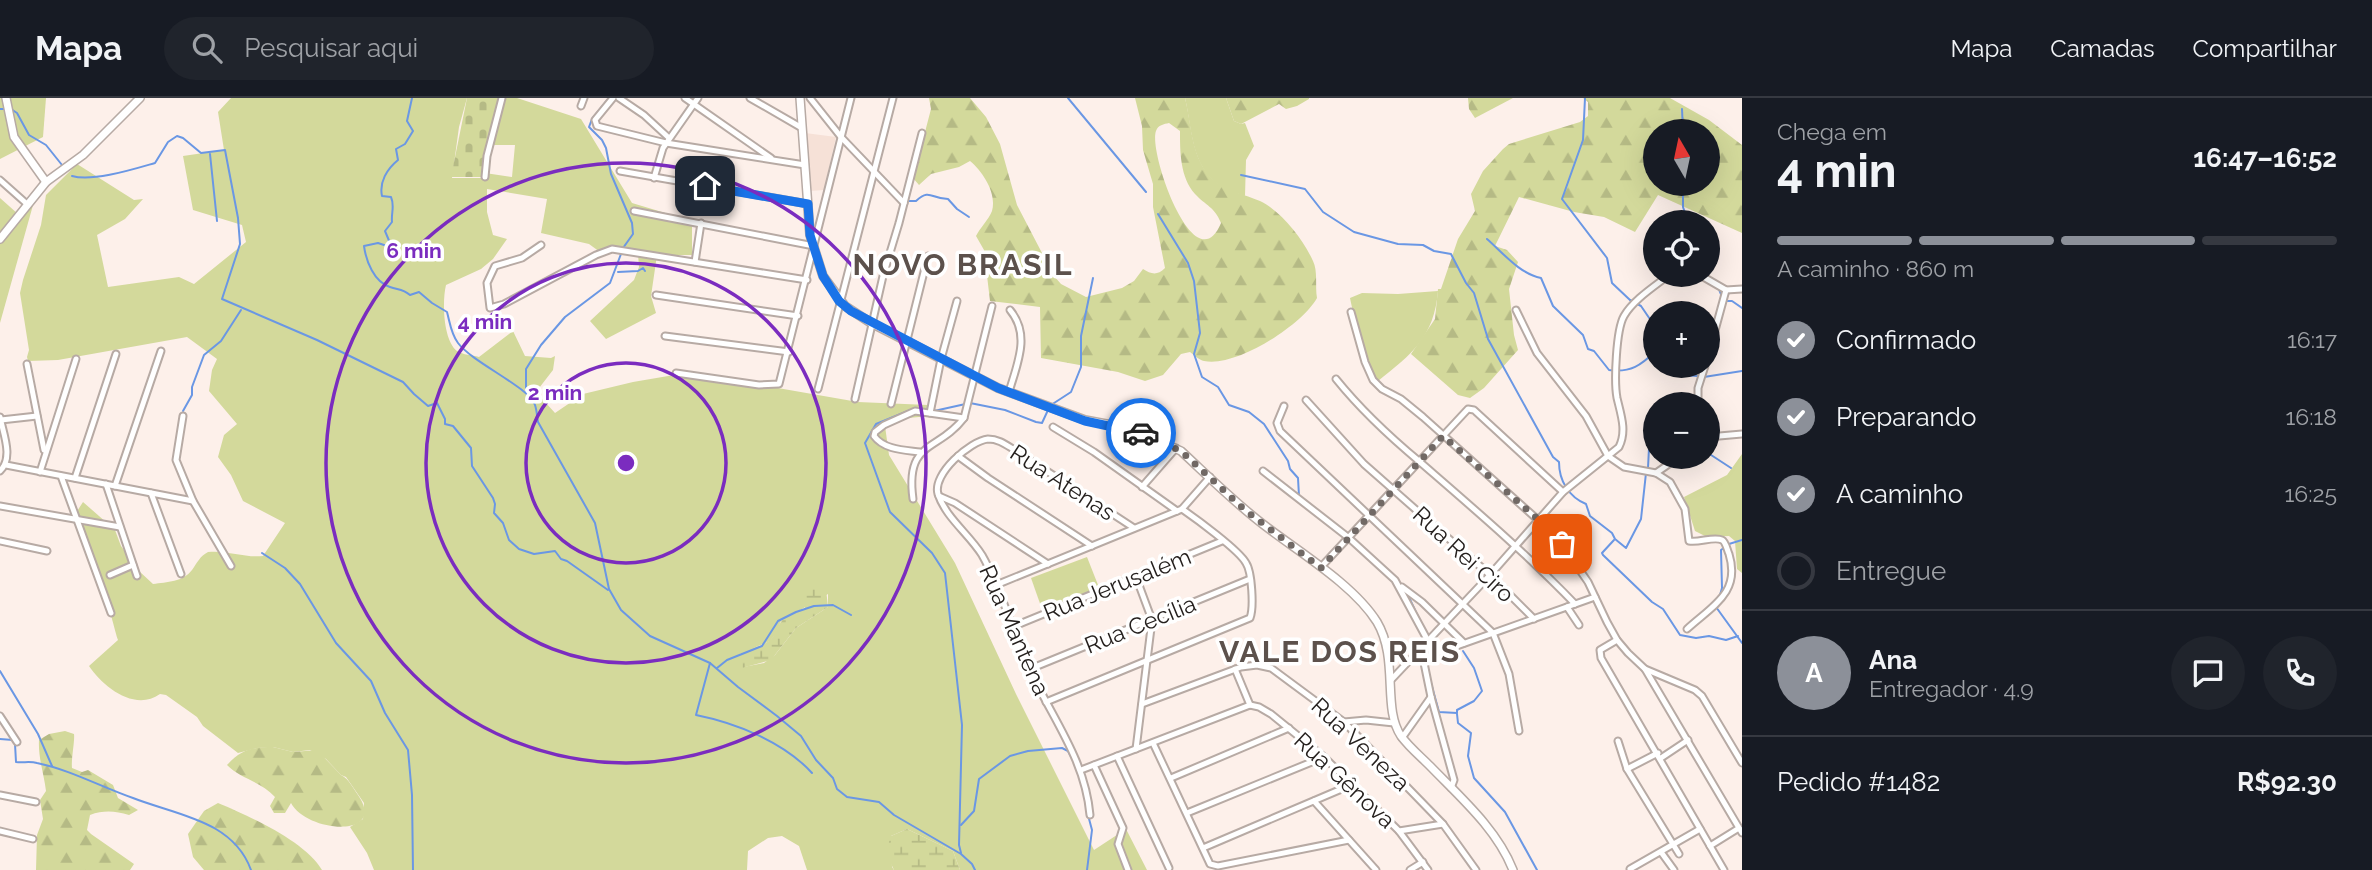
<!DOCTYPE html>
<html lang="pt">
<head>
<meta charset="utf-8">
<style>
	body { margin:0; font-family:Raleway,sans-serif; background:#20242c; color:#f1f3f6; height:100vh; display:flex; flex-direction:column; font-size:26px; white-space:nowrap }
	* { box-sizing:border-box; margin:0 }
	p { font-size:23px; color:#9ea1a6 }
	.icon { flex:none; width:38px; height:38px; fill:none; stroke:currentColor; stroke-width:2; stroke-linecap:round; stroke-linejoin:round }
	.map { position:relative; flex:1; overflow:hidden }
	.sheet { display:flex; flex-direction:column; background:#171b24; width:630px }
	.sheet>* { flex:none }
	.needle { width:46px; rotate:351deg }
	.fabs { position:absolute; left:1643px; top:21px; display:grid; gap:14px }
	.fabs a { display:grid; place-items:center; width:77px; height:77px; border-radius:50%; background:#171b24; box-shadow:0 7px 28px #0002; font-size:35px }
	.pin { position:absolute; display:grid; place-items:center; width:60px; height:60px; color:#fff; margin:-30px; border-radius:14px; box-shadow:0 4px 10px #0006 }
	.courier { position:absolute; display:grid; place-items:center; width:70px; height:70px; margin:-35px; border:5px solid #1a73e8; border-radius:50%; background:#fff; color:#222; box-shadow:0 2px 9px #0007 }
	.overview em { font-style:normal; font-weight:700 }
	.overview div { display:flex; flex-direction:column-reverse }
	.overview { display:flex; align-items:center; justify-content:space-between; height:119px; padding:0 35px }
	h1 { font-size:46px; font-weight:700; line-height:52px }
	.bar { display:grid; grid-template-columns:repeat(4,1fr); gap:10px 7px; align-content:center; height:84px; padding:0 35px }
	.bar i { height:9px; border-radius:5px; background:#363941 }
	.bar .active { background:#8c9099 }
	.bar p { grid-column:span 4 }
	.line { display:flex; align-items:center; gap:18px; padding:0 35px; border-top:2px solid #363941 }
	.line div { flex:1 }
	.round { display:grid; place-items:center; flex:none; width:74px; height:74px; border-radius:37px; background:#20242c }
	ol { padding:0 35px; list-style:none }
	li { display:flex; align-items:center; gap:21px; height:77px }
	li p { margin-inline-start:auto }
	li .icon { padding:7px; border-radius:50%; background:#8c9099; color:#fff; stroke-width:4 }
	li:last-child { color:#9ea1a6 }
	li i { width:38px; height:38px; border:4px solid #363941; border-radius:50% }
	header { display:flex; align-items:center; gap:42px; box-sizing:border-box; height:98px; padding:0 35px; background:#171b24; border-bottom:2px solid #363941 }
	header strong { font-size:33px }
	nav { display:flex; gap:38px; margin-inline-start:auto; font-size:24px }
	.search { width:490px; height:63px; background:#20242c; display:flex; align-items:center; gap:18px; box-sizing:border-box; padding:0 24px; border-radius:38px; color:#9ea1a6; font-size:26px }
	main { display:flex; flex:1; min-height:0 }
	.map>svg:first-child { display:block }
	.built { fill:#f6e1d7 }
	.grass { fill:#d3d99b; fill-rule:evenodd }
	.forest { fill:url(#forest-firs); fill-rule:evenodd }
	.wetland { fill:url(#wetland-marsh) }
	.cemetery { fill:url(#cemetery-stones) }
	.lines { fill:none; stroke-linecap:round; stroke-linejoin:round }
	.stream { stroke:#6a97e4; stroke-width:2 }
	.street-casing { stroke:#b7aaa4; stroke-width:9 }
	.secondary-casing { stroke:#b7aaa4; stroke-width:10 }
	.street { stroke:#fff; stroke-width:5 }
	.secondary { stroke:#fff; stroke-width:7 }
	.done { stroke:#716965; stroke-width:7; stroke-dasharray:0 12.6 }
	.route { stroke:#1a73e8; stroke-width:9 }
	.ring { fill:none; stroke:#7b2cbf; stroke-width:3.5 }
	.labels { text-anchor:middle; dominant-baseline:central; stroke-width:7; stroke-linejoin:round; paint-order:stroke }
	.street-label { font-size:23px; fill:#25201e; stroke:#fff }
	.district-label { font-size:30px; font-weight:bold; letter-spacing:2px; fill:#5c514c; stroke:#fff }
	.centre { fill:#7b2cbf; stroke:#fff; stroke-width:3.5 }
	.ring-label { font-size:21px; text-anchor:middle; font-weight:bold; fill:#7b2cbf; stroke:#fff; stroke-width:7; stroke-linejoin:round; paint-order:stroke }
</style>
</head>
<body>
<header>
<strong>Mapa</strong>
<div class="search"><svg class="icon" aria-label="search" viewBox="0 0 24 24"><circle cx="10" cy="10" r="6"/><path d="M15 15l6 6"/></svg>Pesquisar aqui</div>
<nav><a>Mapa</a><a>Camadas</a><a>Compartilhar</a></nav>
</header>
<main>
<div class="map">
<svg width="1742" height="772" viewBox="0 0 1742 772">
	<defs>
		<pattern id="forest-firs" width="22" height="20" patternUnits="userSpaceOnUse" patternTransform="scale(1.75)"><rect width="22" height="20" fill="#d3d99b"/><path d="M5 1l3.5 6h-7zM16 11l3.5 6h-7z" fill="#b5ba85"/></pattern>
		<pattern id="wetland-marsh" width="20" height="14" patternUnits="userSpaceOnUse" patternTransform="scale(1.75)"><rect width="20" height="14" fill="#d3d99b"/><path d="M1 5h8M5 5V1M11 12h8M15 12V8" fill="none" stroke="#b5ba85"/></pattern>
		<pattern id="cemetery-stones" width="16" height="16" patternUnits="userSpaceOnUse" patternTransform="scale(1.75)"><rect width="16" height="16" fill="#d3d99b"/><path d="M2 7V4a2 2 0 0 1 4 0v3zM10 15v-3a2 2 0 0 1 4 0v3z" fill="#b5ba85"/></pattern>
	</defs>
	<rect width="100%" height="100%" fill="#fdf0ea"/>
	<!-- built -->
	<path class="built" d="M805 35 836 39 824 92 810 93Z"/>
	<!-- grass -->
	<g class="grass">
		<path d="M0 0H46L43 39 0 61Z"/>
		<path d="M231 0H467L459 29 452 80H483L485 75 512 79 515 47H491L503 0H517L581 21 632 105 692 123V157H657L651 198 656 215 606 241 590 223 634 182 639 169 638 156 617 152 600 154 589 146 541 135 547 101 487 91V114L493 137 507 141 493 161 481 171 446 187C442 203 443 242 457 253 463 257 472 257 479 259L513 233 525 258 551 260 555 258 553 272 536 294 555 315 583 296 633 284 674 277 675 272 858 304 928 307 930 318 908 320 885 328 889 357 955 465 1016 596 1094 752 1126 731 1147 772H960L953 753 907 731 891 738 892 769 894 772H807L799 748 782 738 768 740 748 753 747 772H374L367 755 350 729 363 721 364 705 346 679 341 677 326 661 310 652 293 654 273 649 257 650 238 655 203 628 197 619 166 597 160 596C135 614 103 589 89 568L118 542C110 515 92 434 74 418L83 404 115 432 121 448 139 473 153 486C167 484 183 484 192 472 197 465 200 458 208 454 227 452 245 460 263 458L285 425 243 403 231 377 218 359 224 337 237 326 209 293 212 272 217 261 187 239 58 262 28 263 27 259 29 252 20 195 23 182 41 127 46 97 77 66 134 102 143 101 125 121 97 137 108 189 179 179 194 186 246 144 242 127 193 112 183 58 224 52 218 14ZM828 496V509L796 530 775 557 764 565 738 570 740 556 770 543 775 537 781 523Z"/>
		<path d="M1185 0H1226L1234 23 1241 26 1245 25 1254 48 1246 62 1245 98C1237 95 1226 93 1219 87 1191 68 1192 30 1185 0Z"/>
		<path d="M0 100 18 116 35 100 0 225Z"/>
		<path d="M1438 193C1434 239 1412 256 1378 283 1365 271 1354 219 1350 200L1362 195 1398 196Z"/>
		<path d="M1742 356V475L1737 471 1735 443 1729 438 1707 439 1695 433 1684 399 1727 377Z"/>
		<path d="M1087 459 1100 492 1043 514 1031 480Z"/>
	</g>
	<!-- forest -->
	<g class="forest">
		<path d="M929 0H970L986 19 1000 46 1017 107 1054 178 1061 186 1086 199 1122 190 1134 183 1143 171C1151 176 1157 178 1165 170L1153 109V86L1143 52 1142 28 1135 0H1185C1191 23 1191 52 1205 72 1218 92 1239 94 1260 103 1281 113 1303 141 1313 163 1318 173 1315 188 1317 200 1302 227 1236 270 1204 263 1199 262 1194 257 1190 254L1181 256 1163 277 1145 283 1118 274 1041 260 1040 209 990 203 984 152 976 138C980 130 989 121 992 113 997 95 983 74 970 63L959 69 931 76 919 87 913 80 931 11ZM1169 25 1180 33C1180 54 1180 79 1195 96 1206 108 1214 108 1221 125 1195 187 1148 54 1156 33 1158 27 1164 26 1169 25Z"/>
		<path d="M1226 0H1309V1L1297 8 1286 11 1279 6 1241 26 1234 23Z"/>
		<path d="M1468 0H1513L1475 20 1469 11Z"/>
		<path d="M1583 0H1670L1709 22 1742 47V135L1658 97 1635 134 1604 119 1574 114 1519 99 1495 148 1507 152 1518 164 1509 191 1514 237 1518 252 1484 290 1470 300 1458 297 1411 256 1435 221 1438 191H1441L1458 141 1475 113 1471 96 1483 73 1503 51 1509 46 1580 24 1588 18V4ZM1656 33H1708V86H1656Z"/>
		<path d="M65 633 74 636C75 643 71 661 72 670L82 674 88 672 113 687 118 700 138 712 129 717C115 713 104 712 90 717L87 732 91 736 134 766 130 772H36L37 737 43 721 40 702 46 693C44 676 38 660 39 642L49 636Z"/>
		<path d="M273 649 293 654 317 652 341 677C349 681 353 690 358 697 388 741 307 735 291 705L285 715H274L270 708 275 699C260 683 241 681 227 667 241 652 251 649 273 649Z"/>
		<path d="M218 705C249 718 305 743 322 772H204L193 759 188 736 204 713Z"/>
	</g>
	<!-- wetland -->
	<g class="wetland">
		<path d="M821 489 826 491 828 509 796 530 771 562 738 571 735 568C736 549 757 552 769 543 776 538 776 530 781 524 785 517 798 515 805 510L806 496 813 491Z"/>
		<path d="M907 731 953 753 960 772H894C888 761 886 750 891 738Z"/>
	</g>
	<!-- cemetery -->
	<path class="cemetery" d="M467 0H501L482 79H451Z"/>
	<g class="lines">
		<!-- stream -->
		<g class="stream">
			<path d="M412 0 407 23 413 33 405 46 396 51 398 62C387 71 379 84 382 98L391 99C395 108 391 115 392 124L385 133 390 145 387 148 378 145 364 148C366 163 374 184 390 189 399 192 403 191 410 197L419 194 432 205 447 214C450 225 451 236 458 245 473 265 529 289 535 307 537 313 537 319 538 324L595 425 609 491 621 512 650 538 710 565 738 589 777 618 801 638 816 662 833 680 837 691 847 699 879 704 894 717 961 756 972 766 975 772"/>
			<path d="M609 0 592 21 589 29 602 42 606 50 611 76 632 125 633 136 623 150"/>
			<path d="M1068 0 1146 94"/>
			<path d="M1585 0 1583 42 1562 101 1607 160 1612 185 1630 202 1641 208 1656 230"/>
			<path d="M0 11H4"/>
			<path d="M11 11 17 15 29 37 46 47 62 67"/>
			<path d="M1682 11 1683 33"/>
			<path d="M210 56 217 123"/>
			<path d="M1241 77 1305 91 1323 114 1354 134 1398 146 1423 147 1434 153 1451 156 1466 185 1474 195 1488 241 1553 359 1559 364C1559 383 1569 399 1586 406L1590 418 1612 435 1615 441 1626 450 1641 421 1646 375"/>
			<path d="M72 78C93 84 134 71 155 65L168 44 177 38 183 40 201 55 225 52 238 120 240 146 222 201 317 242 403 284 414 296 428 308 437 305 445 321V326L453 328 471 350 472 368 493 400 495 406 494 415 503 425 509 442 519 451 534 456 555 453 561 461 567 463 608 492"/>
			<path d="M1683 86V109L1688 124"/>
			<path d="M906 103H916C930 90 931 101 948 101L957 111 969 119"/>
			<path d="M1158 116 1188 165 1194 183 1200 235 1194 256 1202 279 1218 289 1229 307 1249 314 1264 326 1288 363 1290 371 1298 380 1299 398"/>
			<path d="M1487 141C1503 155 1520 176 1541 180L1553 208 1583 237 1588 251 1594 253 1609 272C1631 275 1641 267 1656 253"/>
			<path d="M618 174 638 173 643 170 645 173"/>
			<path d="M1718 189 1722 199"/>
			<path d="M1727 203H1732L1742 210"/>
			<path d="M1675 268 1678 277 1698 278"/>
			<path d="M1704 279 1742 273"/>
			<path d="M526 294V271L541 247 565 219 610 185 621 156"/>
			<path d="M1051 307 1071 294 1081 269V238L1093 180"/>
			<path d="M929 312 913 311 876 326 865 345 890 414 932 455 945 475 962 627 959 747 961 755"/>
			<path d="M183 313 192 297V289L204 257 221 243 241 212"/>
			<path d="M934 313 970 305 1005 312 1036 324 1042 325 1048 312"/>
			<path d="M1708 355 1731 370"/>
			<path d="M1648 370 1650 330 1656 319"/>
			<path d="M1614 442 1602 455 1603 457 1652 504 1663 511 1680 537 1696 540 1709 538 1726 542 1738 538"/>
			<path d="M262 455 285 470 300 486 336 545 371 583 385 615 408 652 412 697 413 772"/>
			<path d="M1376 462 1385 470"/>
			<path d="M1407 495 1419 521"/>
			<path d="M1720 497 1722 490 1721 452 1729 446 1742 442"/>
			<path d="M1716 509 1742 545"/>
			<path d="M710 565 696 617C736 625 784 644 812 675"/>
			<path d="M717 570 727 562 762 548 778 523 796 514 814 508 833 507 851 517"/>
			<path d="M0 573 38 636 52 668"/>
			<path d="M1431 585 1439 614 1457 615V612L1474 603 1482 593 1474 570 1463 553"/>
			<path d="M1457 616 1458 625 1471 635 1468 658 1474 680 1505 714 1537 772"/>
			<path d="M0 641 13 642"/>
			<path d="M15 646 16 664C23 665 30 663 37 665 71 672 101 689 133 700 176 717 233 722 251 772"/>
			<path d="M961 727 974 713 979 681 1010 658 1028 653 1062 650 1068 653 1074 664"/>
			<path d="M1087 772 1092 732 1088 717"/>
		</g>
		<defs>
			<g id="street">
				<path d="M613 0 595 22 597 28 666 45 805 67"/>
				<path d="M619 0 644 17 669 40"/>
				<path d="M685 0 771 60"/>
				<path d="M750 0 802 30"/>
				<path d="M810 0 841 39 904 105"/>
				<path d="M581 8 584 0"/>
				<path d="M620 73 808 106"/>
				<path d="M485 79 487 58 502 0"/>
				<path d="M654 80 663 50 698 0"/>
				<path d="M0 82 27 106"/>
				<path d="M634 113 814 148"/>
				<path d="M541 147 522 160 495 168 487 185 490 210 504 206 596 157 612 151 807 182"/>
				<path d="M695 164 701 125"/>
				<path d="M1700 177 1726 192 1742 191"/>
				<path d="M656 197 798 218"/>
				<path d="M1516 212 1537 255 1586 318 1608 358 1624 369 1656 375 1670 384 1685 411 1689 443C1699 445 1714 438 1722 442 1726 444 1727 452 1729 456 1741 495 1712 508 1687 531"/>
				<path d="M1351 214 1365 264 1373 282 1382 291 1401 301 1423 319 1557 439 1588 484 1607 524 1617 542 1628 555 1645 571 1695 592 1702 598 1742 665"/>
				<path d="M665 238 789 254"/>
				<path d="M1708 258 1726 192"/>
				<path d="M27 266 44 352"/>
				<path d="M676 275 759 287 779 286 851 0"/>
				<path d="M1336 281C1361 312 1390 339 1420 364 1473 410 1527 456 1575 506"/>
				<path d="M818 291 893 0"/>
				<path d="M1009 294C1017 266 1031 237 1010 212"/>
				<path d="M855 301 883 178 899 125 922 35"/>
				<path d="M1306 302 1364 366 1490 477 1534 521"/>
				<path d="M891 306 928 158"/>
				<path d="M1698 306V290L1705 268"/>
				<path d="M1284 308 1277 325 1280 333 1493 535 1509 576 1519 633"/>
				<path d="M930 315 941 261 957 203"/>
				<path d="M183 318 176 362 193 403 231 468"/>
				<path d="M0 319C3 335 14 360 0 373"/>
				<path d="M1 322 37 318"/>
				<path d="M1053 329 1094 354 1177 413"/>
				<path d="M1708 339 1742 336"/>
				<path d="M920 354C905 352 884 352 874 338L875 334 884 327 915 313 964 320"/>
				<path d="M958 358 988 380 1092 448"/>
				<path d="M6 367 193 403"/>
				<path d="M1263 373 1349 440 1395 482 1428 543"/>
				<path d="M40 374 76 261"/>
				<path d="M1656 375 1679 359"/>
				<path d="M61 378 111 515"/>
				<path d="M75 380 116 256"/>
				<path d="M106 386 137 478"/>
				<path d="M115 388 161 253"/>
				<path d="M1142 389 1176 350"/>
				<path d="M151 395 181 476"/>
				<path d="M939 398 955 405 1048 466"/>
				<path d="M913 401C905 342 938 354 964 320L992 208"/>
				<path d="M0 408 120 429"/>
				<path d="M0 443 47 453"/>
				<path d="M1321 469 1468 311 1474 312 1563 394"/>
				<path d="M110 477 133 467"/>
				<path d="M996 487 1182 411 1210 379"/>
				<path d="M1402 489 1422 504 1464 545"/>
				<path d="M1567 509 1579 527"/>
				<path d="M1012 529 1222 443"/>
				<path d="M1617 542 1600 552 1601 560 1724 772"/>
				<path d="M1423 560 1595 499"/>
				<path d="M1423 560 1431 599 1454 682 1451 690"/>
				<path d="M1030 571 1250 481"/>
				<path d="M1235 571 1250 607"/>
				<path d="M1645 571 1742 735"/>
				<path d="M1391 582 1490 477 1563 394 1619 349C1627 333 1621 317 1617 300 1614 284 1616 232 1624 218 1633 202 1655 188 1669 177"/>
				<path d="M1046 604 1250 520C1254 510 1252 474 1246 465 1239 452 1195 420 1182 411"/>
				<path d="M1142 606 1241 569 1257 567 1271 570 1344 624 1443 726 1476 772"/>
				<path d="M0 618 17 644"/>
				<path d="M1344 624 1366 622 1394 625"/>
				<path d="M1402 640 1431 599"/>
				<path d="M1618 643 1627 671 1679 756"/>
				<path d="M1153 645 1210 766 1218 768 1349 742"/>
				<path d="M1136 651 1152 522 1136 479"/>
				<path d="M1117 658 1169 770"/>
				<path d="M1661 660 1688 642"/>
				<path d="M1094 667 1123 730 1118 746 1128 772"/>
				<path d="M1627 671 1658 655"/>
				<path d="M1081 672 1250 607 1259 609 1271 616 1324 659 1399 733 1428 772"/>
				<path d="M1171 680 1289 630"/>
				<path d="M0 697 36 704"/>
				<path d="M1314 703 1376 772"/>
				<path d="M1187 715 1324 659"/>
				<path d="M1090 717C1085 661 1052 620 1029 570 1012 533 1002 492 982 457 969 436 946 420 938 396 932 376 970 343 988 341 998 341 1005 346 1013 351L1134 430"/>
				<path d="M0 733 33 741"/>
				<path d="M1399 733 1443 726"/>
				<path d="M1710 748 1739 730"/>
				<path d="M1203 750 1351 687"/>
				<path d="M1661 754 1674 772"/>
				<path d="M1630 771 1700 731"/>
				<path d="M1410 772 1423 764"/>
			</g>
			<g id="secondary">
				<path d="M6 0 14 39 46 84"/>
				<path d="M800 0 810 137 823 178 845 208 871 225 998 290 1085 322 1122 329 1142 336 1181 353C1208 378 1235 405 1264 427 1299 454 1354 487 1377 524 1399 561 1382 610 1401 638 1409 649 1420 658 1430 668 1460 699 1497 731 1513 772"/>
				<path d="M0 141 46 84 83 57 140 0"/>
			</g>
		</defs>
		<!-- street casing -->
		<use href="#street" class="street-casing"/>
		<!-- secondary casing -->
		<use href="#secondary" class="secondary-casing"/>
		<!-- street -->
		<use href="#street" class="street"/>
		<!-- secondary -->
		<use href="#secondary" class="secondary"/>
	</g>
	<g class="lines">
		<!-- done -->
		<path class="done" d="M1141 335 1181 353 1245 412 1321 470 1443 338 1548 430 1562 446"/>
		<!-- route -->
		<path class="route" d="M705 88 808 106 810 137 823 178 839 203 851 213 998 290 1085 323 1141 335"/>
	</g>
	<!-- distance rings -->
	<g class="ring">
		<circle cx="626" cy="365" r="100"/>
		<circle cx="626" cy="365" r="200"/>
		<circle cx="626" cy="365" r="300"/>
	</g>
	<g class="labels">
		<!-- street labels -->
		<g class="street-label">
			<text transform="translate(1063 384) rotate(33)">Rua Atenas</text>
			<text transform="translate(1464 456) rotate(43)">Rua Rei Ciro</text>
			<text transform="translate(1117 486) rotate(-22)">Rua Jerusalém</text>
			<text transform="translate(1140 526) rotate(-22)">Rua Cecília</text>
			<text transform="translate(1015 532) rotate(66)">Rua Mantena</text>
			<text transform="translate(1361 646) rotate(43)">Rua Veneza</text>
			<text transform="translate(1345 682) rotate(43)">Rua Gênova</text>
		</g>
		<!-- district labels -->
		<g class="district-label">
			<text x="963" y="166">NOVO BRASIL</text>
			<text x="1340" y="553">VALE DOS REIS</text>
		</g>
	</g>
	<circle cx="626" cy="365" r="10" class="centre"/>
	<g class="ring-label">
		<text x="414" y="160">6 min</text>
		<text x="485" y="231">4 min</text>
		<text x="555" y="302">2 min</text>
	</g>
</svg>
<div class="fabs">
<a><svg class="needle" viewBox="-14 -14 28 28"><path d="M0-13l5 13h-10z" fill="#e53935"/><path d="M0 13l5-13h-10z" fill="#9ea1a6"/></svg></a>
<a><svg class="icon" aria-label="locate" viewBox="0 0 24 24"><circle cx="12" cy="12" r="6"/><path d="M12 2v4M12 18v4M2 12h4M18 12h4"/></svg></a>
<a>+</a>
<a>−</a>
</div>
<div class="pin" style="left:1562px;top:446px;background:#ea580c"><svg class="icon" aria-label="bag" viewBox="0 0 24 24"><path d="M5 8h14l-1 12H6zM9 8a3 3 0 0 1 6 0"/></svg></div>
<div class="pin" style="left:705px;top:88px;background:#1f2937"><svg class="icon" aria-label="home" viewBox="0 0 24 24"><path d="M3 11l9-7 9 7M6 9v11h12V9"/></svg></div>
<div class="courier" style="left:1141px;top:335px"><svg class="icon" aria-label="car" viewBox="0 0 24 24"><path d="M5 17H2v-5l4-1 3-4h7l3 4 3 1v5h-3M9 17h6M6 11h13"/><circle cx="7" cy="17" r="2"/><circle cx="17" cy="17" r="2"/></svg></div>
</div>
<section class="sheet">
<div class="overview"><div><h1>4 min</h1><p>Chega em</p></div><em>16:47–16:52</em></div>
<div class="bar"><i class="active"></i><i class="active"></i><i class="active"></i><i></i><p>A caminho · 860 m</p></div>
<ol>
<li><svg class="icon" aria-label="check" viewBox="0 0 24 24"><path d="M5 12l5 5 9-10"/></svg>Confirmado<p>16:17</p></li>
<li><svg class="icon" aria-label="check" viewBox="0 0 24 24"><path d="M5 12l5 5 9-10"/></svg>Preparando<p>16:18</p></li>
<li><svg class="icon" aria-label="check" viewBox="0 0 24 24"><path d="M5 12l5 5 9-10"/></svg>A caminho<p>16:25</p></li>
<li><i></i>Entregue</li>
</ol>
<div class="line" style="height:126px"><b class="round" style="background:#8c9099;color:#fff">A</b><div><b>Ana</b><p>Entregador · 4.9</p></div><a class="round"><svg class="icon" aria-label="chat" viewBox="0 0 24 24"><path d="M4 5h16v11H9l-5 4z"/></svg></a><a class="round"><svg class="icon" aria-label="phone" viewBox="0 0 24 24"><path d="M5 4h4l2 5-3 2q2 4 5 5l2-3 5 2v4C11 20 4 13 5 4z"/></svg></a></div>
<div class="line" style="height:91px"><div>Pedido #1482</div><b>R$92.30</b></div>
</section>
</main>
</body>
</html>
